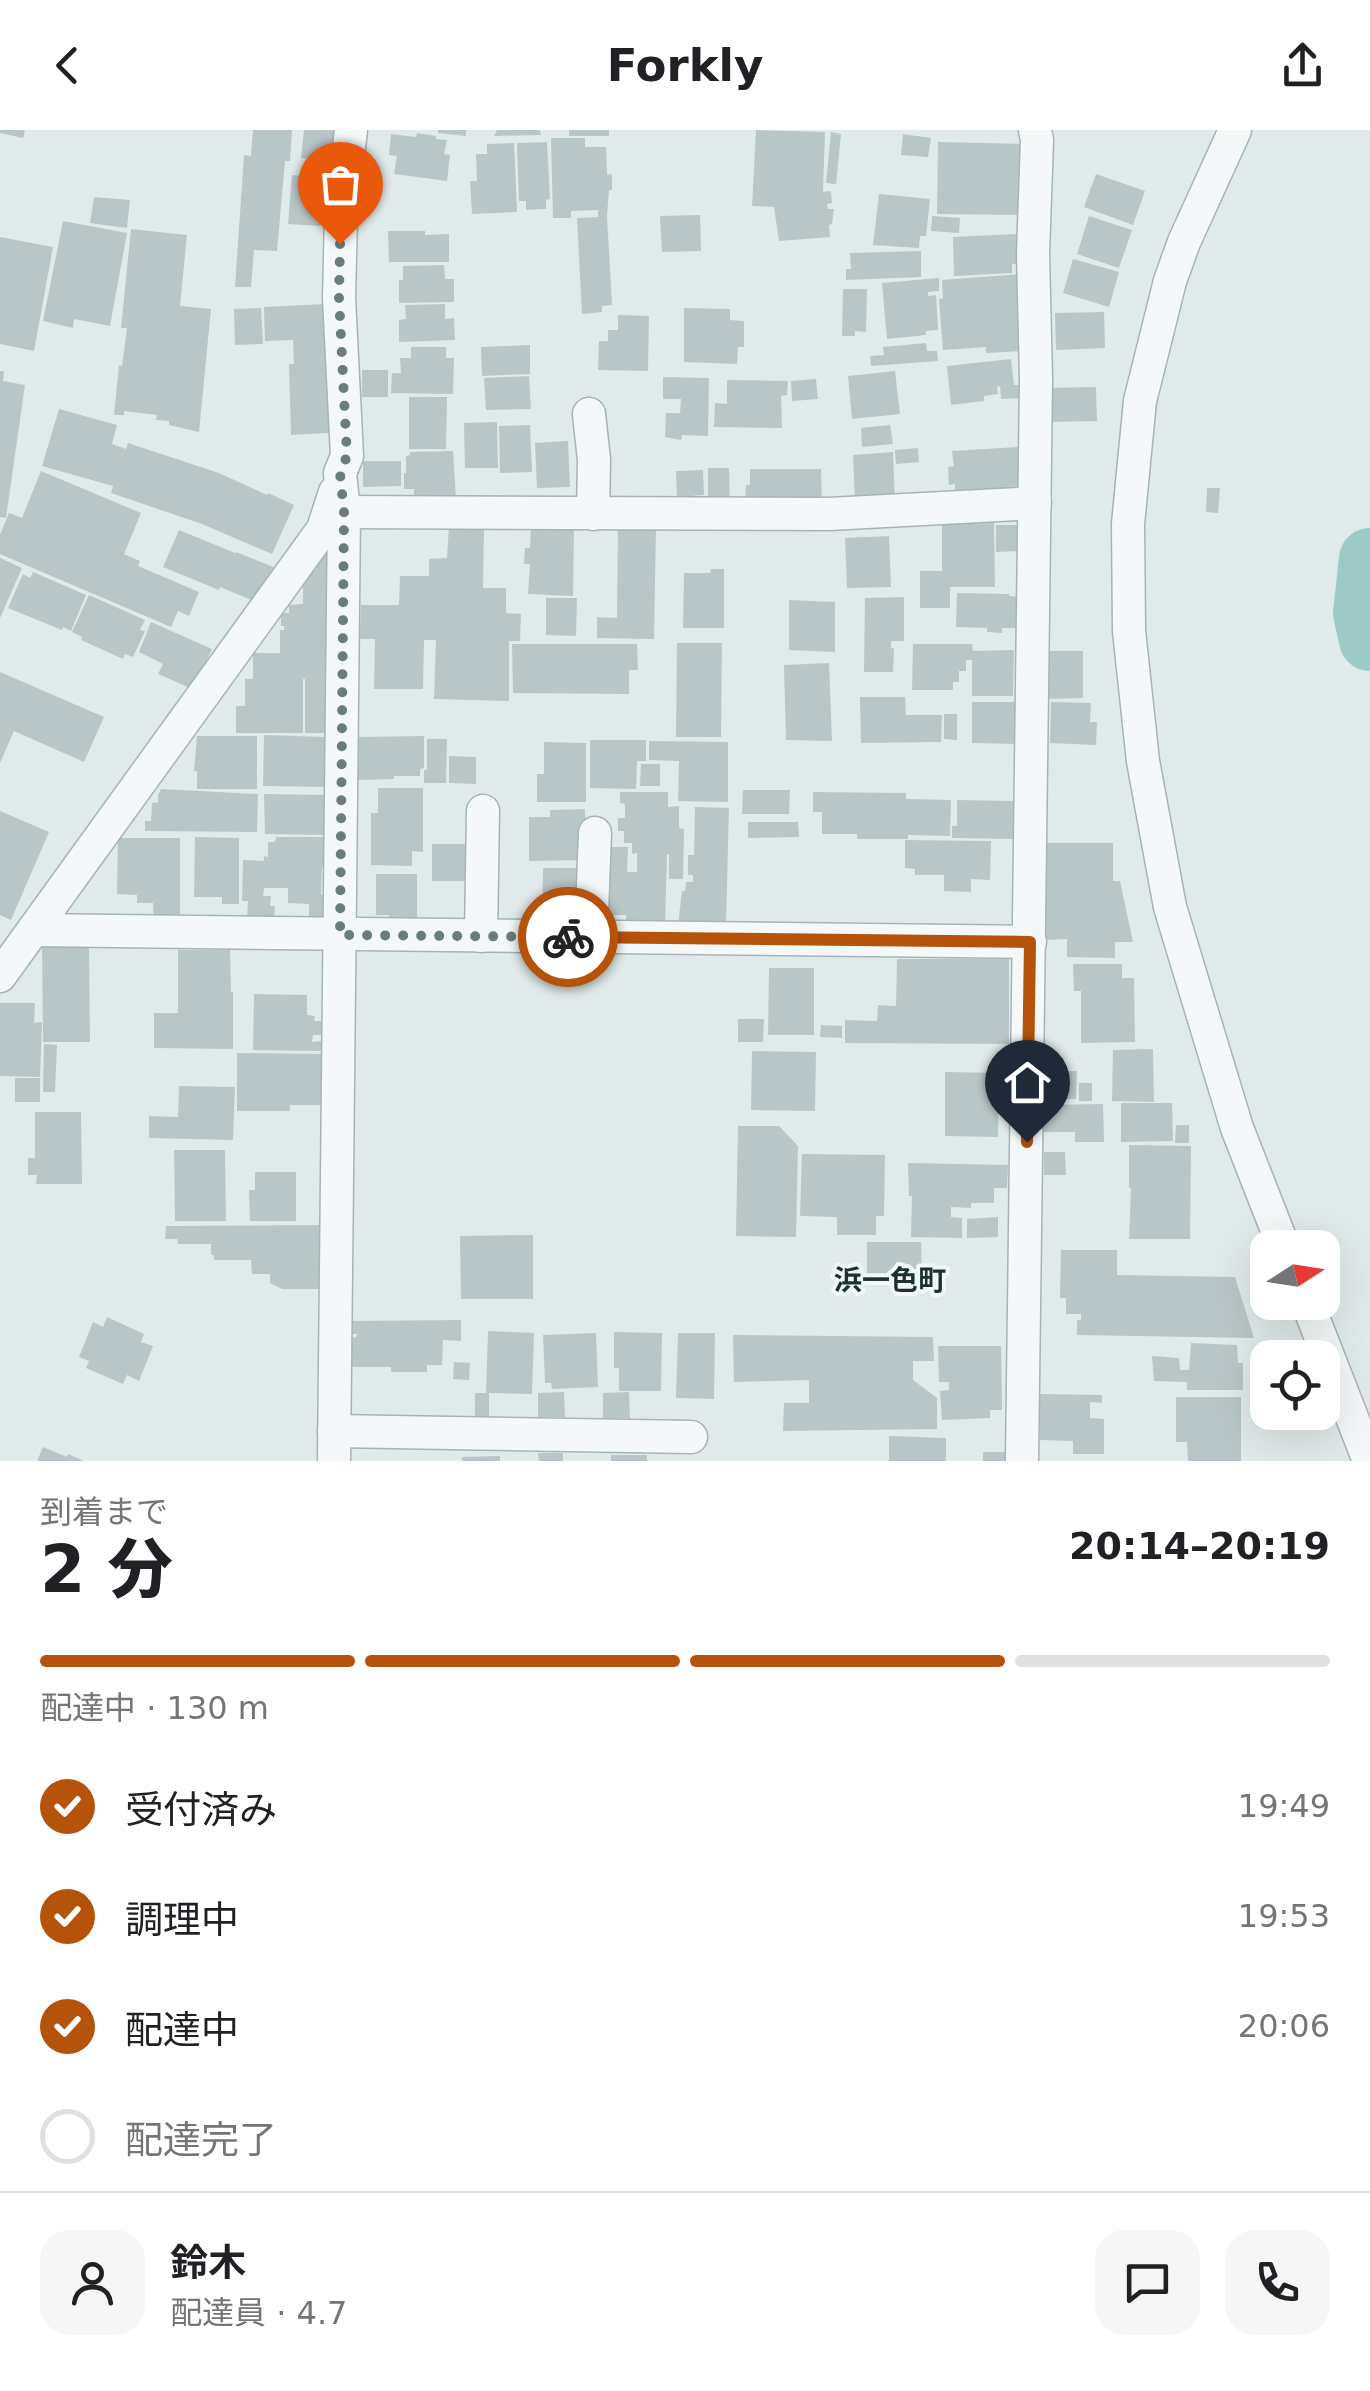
<!DOCTYPE html>
<html lang="ja">
<head>
<meta charset="utf-8">
<style>
	body { margin:0; font-family:"DejaVu Sans","Noto Sans JP",sans-serif; background:#f6f6f6; color:#202124; height:100vh; display:flex; flex-direction:column; font-size:38px; white-space:nowrap }
	* { box-sizing:border-box; margin:0 }
	p { font-size:32px; color:#757577 }
	.icon { flex:none; width:55px; height:55px; fill:none; stroke:currentColor; stroke-width:2; stroke-linecap:round; stroke-linejoin:round }
	.map { position:relative; height:1331px; overflow:hidden }
	.panel { display:flex; flex-direction:column; background:#fff; flex:1 }
	.panel>* { flex:none }
	.needle { width:65px; rotate:78deg }
	.fabs { position:absolute; left:1250px; top:1100px; display:grid; gap:20px }
	.fabs a { display:grid; place-items:center; width:90px; height:90px; border-radius:20px; background:#fff; box-shadow:0 10px 40px #0002; font-size:50px }
	.pin { position:absolute; display:grid; place-items:center; width:85px; height:85px; color:#fff; margin:-102px -42px; border-radius:50% 50% 50% 0; rotate:-45deg; box-shadow:0 0 10px #0007 }
	.pin .icon { rotate:45deg }
	.courier { position:absolute; display:grid; place-items:center; width:100px; height:100px; margin:-50px; border:8px solid #b45309; border-radius:50%; background:#fff; color:#222; box-shadow:0 2px 12px #0007 }
	.headline em { font-style:normal; font-weight:800 }
	.headline div { display:flex; flex-direction:column-reverse }
	.headline { display:flex; align-items:center; justify-content:space-between; height:170px; padding:0 40px }
	h1 { font-size:65px; font-weight:800; line-height:75px }
	.bar { display:grid; grid-template-columns:repeat(4,1fr); gap:15px 10px; align-content:center; height:120px; padding:0 40px }
	.bar i { height:12px; border-radius:8px; background:#e0e0e0 }
	.bar .selected { background:#b45309 }
	.bar p { grid-column:span 4 }
	.line { display:flex; align-items:center; gap:25px; padding:0 40px; border-top:2px solid #e0e0e0 }
	.line div { flex:1 }
	.round { display:grid; place-items:center; flex:none; width:105px; height:105px; border-radius:30px; background:#f6f6f6 }
	ol { padding:0 40px; list-style:none }
	li { display:flex; align-items:center; gap:30px; height:110px }
	li p { margin-inline-start:auto }
	li .icon { padding:10px; border-radius:50%; background:#b45309; color:#fff; stroke-width:4 }
	li:last-child { color:#757577 }
	li i { width:55px; height:55px; border:5px solid #e0e0e0; border-radius:50% }
	header { display:flex; justify-content:space-between; align-items:center; height:130px; padding:0 40px; background:#fff; font-size:45px; font-weight:800 }
	.map>svg:first-child { display:block }
	.lines { fill:none; stroke-linecap:round; stroke-linejoin:round }
	.river { stroke:#9dc9c6; stroke-width:62 }
	.building { fill:#b9c6c7 }
	.street-casing { stroke:#a6b4b4; stroke-width:35 }
	.street { stroke:#f4f8f8; stroke-width:32 }
	.done { stroke:#6a7c7c; stroke-width:10; stroke-dasharray:0 18 }
	.route { stroke:#b45309; stroke-width:12 }
	.labels { text-anchor:middle; dominant-baseline:central; stroke-width:8; stroke-linejoin:round; paint-order:stroke }
	.neighbourhood-label { font-size:28px; font-weight:bold; fill:#1c3032; stroke:#f1f7f7 }
</style>
</head>
<body>
<header><svg class="icon" aria-label="back" viewBox="0 0 24 24"><path d="M15 5l-7 7 7 7"/></svg>Forkly<svg class="icon" aria-label="share" viewBox="0 0 24 24"><path d="M12 15V3M7 8l5-5 5 5M5 13v7h14v-7"/></svg></header>
<div class="map">
<svg width="1370" height="1331" viewBox="0 0 1370 1331">
	<rect width="100%" height="100%" fill="#e1eaea"/>
	<g class="lines">
		<!-- river -->
		<path class="river" d="M1370 429 1364 483 1370 510"/>
	</g>
	<!-- building -->
	<g class="building">
		<path d="M0 0H25L23 8 0 3Z"/>
		<path d="M253 0H292L290 31H285L277 121 254 120 251 157H235L244 25 251 26Z"/>
		<path d="M304 0H334L330 30 301 28Z"/>
		<path d="M438 0H466V6L438 3Z"/>
		<path d="M497 0H540L541 5 494 6Z"/>
		<rect x="569" y="0" width="40" height="6"/>
		<path d="M756 0 825 2 823 62 831 61 832 73 827 74 828 79H834L832 94 829 95 830 107 779 111 774 77 752 76Z"/>
		<path d="M831 2 841 4 836 54 826 53Z"/>
		<path d="M417 3 436 6V9L447 10 444 24 450 25 447 51 394 44 397 26 389 25 391 4 416 7Z"/>
		<path d="M903 4 931 8 928 27 901 25Z"/>
		<path d="M551 8H585V17H606L607 45 612 44V60H609L607 86 612 175 602 176V182L582 184 577 88 598 87V80L571 81V88H553Z"/>
		<path d="M547 12 550 69 546 70V79L526 80V71H519L517 13Z"/>
		<path d="M938 12 1024 14 1023 85 937 84Z"/>
		<path d="M514 13 517 82 472 84 470 51H477L476 24H487V14Z"/>
		<path d="M1096 44 1145 61 1133 95 1084 77Z"/>
		<path d="M292 45 329 48 325 89H320V96L288 94Z"/>
		<path d="M879 64 930 69 926 106H920L919 118 873 115Z"/>
		<path d="M94 67 130 70 127 98 90 93Z"/>
		<path d="M700 85 701 121 662 122 660 86Z"/>
		<path d="M932 86 960 88 959 103 931 101Z"/>
		<path d="M1089 86 1132 100 1119 138 1077 124Z"/>
		<path d="M63 91 127 103 110 196 74 189 73 198 43 191Z"/>
		<path d="M131 99 187 105 180 176 211 179 199 302 169 295V291L156 290 157 285 124 281V285H114L119 235 122 236 127 198H121Z"/>
		<path d="M388 101H425V105L449 104V132H389Z"/>
		<path d="M1017 104 1018 134H1012V143L954 146 953 107Z"/>
		<path d="M0 107 53 117 34 221 0 214Z"/>
		<path d="M921 121V147L846 150V139H851L850 123Z"/>
		<path d="M1073 129 1119 142 1109 177 1063 163Z"/>
		<path d="M444 135 445 149H454V172L399 173V150H403V136Z"/>
		<path d="M1020 144 1025 221 986 223V217L943 220 939 169 943 168 942 150Z"/>
		<path d="M939 148V161L928 162V166L936 165 938 200 926 201V205L887 209 882 153Z"/>
		<path d="M843 159H867L866 202 855 201V206H842Z"/>
		<path d="M325 174 329 303 291 305 289 234H294L293 210 265 211 264 177Z"/>
		<path d="M445 174V189L454 188 455 210 399 212V190L406 189 405 175Z"/>
		<path d="M261 178 263 214 235 215 234 179Z"/>
		<path d="M684 178 730 179V190L744 191V217H738L737 234 684 232Z"/>
		<path d="M1104 182 1105 218 1056 220 1055 183Z"/>
		<path d="M618 185 649 186 648 241 598 240 599 211H608V200H618Z"/>
		<path d="M926 213 927 221H937L938 231 871 236 870 226 884 225 883 217Z"/>
		<path d="M530 215V244L482 246 481 217Z"/>
		<path d="M411 217H446V228H454L453 264 391 263 392 243H401L400 228H411Z"/>
		<path d="M1011 229 1014 255H1024L1025 268 1001 269 1000 256 997 257 998 264 984 266V271L951 275 947 236Z"/>
		<rect x="362" y="240" width="26" height="27"/>
		<path d="M0 241H4L3 251 25 255 6 388 0 387Z"/>
		<path d="M895 241 900 284 852 289 848 246Z"/>
		<path d="M529 246 531 279 486 280 484 248Z"/>
		<path d="M663 247 709 248 708 306 682 305 681 310 665 307 666 283H680L681 269H663Z"/>
		<path d="M816 249 818 269 792 271 791 251Z"/>
		<path d="M727 250 788 251 787 265 781 266 782 298 714 297 715 273 727 274Z"/>
		<path d="M1096 257 1097 291 1049 292 1048 258Z"/>
		<path d="M409 267H447L446 319H409Z"/>
		<path d="M59 279 117 295 112 314 126 319 128 313 219 343 267 365 268 363 294 375 272 424 202 394 111 363 113 356 42 336Z"/>
		<path d="M497 292 498 338H465L464 293Z"/>
		<path d="M530 295 532 342 500 343 499 296Z"/>
		<path d="M890 295 893 314 862 317 861 298Z"/>
		<path d="M568 311 570 357 537 358 535 313Z"/>
		<path d="M1020 317 1022 356 1006 357V363L955 366V354L949 355 948 337 954 336 952 321Z"/>
		<path d="M918 318 919 332 896 334 895 320Z"/>
		<path d="M453 321 456 369H414V359H404V343H406V326L410 325V322Z"/>
		<path d="M893 322 895 373 855 374 853 325Z"/>
		<path d="M363 331H401V356L363 357Z"/>
		<path d="M708 338H729L730 374H708Z"/>
		<path d="M750 339H821L822 375 745 374 746 355H750Z"/>
		<path d="M703 340 704 365 677 367 676 341Z"/>
		<path d="M41 341 141 383 124 424 140 431 138 436 199 462 189 486 178 481 171 497 0 424V405L9 383 22 388Z"/>
		<path d="M1207 358H1220L1218 383 1206 382Z"/>
		<path d="M994 393 995 457H950V478H920V441H942V394Z"/>
		<path d="M996 395H1018V421L996 422Z"/>
		<path d="M449 396H484L483 458H506V483L521 484 520 511H509V571L434 569 436 510H424L423 559H374L375 509H360L361 475H399L400 446H429V429L447 428Z"/>
		<path d="M618 396 656 397 654 509 597 508V487L617 488Z"/>
		<path d="M531 397 574 398 573 466 528 464 530 434H524L525 418H530Z"/>
		<path d="M179 400 235 423 236 422 276 438 254 471 220 457 219 460 163 437Z"/>
		<path d="M889 406 891 457 847 458 845 408Z"/>
		<path d="M330 416 329 603H305V549H303V603H236V576H245V549H253V523H280V500H284V496H281V483H289V475L303 474V455Z"/>
		<path d="M0 428 22 438 0 488Z"/>
		<path d="M711 439H724V498H683L684 443H710Z"/>
		<path d="M33 442 86 465 71 501 63 497 62 500 8 478 23 444 30 448Z"/>
		<path d="M957 463 1009 464V466L1022 467 1021 498H1002V503L987 502V498L956 497Z"/>
		<path d="M89 465 145 490 140 500 145 501 133 527 125 524 123 529 81 510 82 507 72 502Z"/>
		<path d="M904 467V511H891V518H894L893 542H864L865 468Z"/>
		<path d="M546 468H577L576 506 546 505Z"/>
		<path d="M789 470 835 472V522L789 520Z"/>
		<path d="M151 492 212 519 200 544 197 543 190 558 158 544 163 534 139 522Z"/>
		<path d="M677 513H722L721 607H676Z"/>
		<path d="M512 514H637L638 540H629V564L513 563Z"/>
		<path d="M913 514H972L973 521 1014 520 1013 566H972V530H966V541H959V552H953V560H912Z"/>
		<path d="M1043 521H1083V568L1043 569Z"/>
		<path d="M829 533 832 611 786 610 784 535Z"/>
		<path d="M0 542 104 587 84 632 14 601 0 633Z"/>
		<path d="M860 567H905L906 585H942L941 612 861 613Z"/>
		<path d="M972 572H1022L1021 614 972 613Z"/>
		<path d="M1051 572 1091 573 1090 592H1097L1096 615 1050 613Z"/>
		<path d="M944 584H957V610L944 609Z"/>
		<path d="M264 605 326 607 327 657 263 656Z"/>
		<path d="M197 606H257V659H197V641H194Z"/>
		<path d="M424 606V638L420 639V646H394V649L358 650 357 607Z"/>
		<path d="M427 609H447L446 653H424V640H427Z"/>
		<path d="M590 610H646V631H637L636 659 590 658Z"/>
		<path d="M649 611 728 612V672L678 671 679 631 649 630Z"/>
		<path d="M544 612 586 613V672H537V644H544Z"/>
		<path d="M449 626 476 627V654L449 653Z"/>
		<path d="M641 634H660V656H640Z"/>
		<path d="M378 658H423V722L412 721V736L371 735V683H378Z"/>
		<path d="M161 659 258 664 257 702 145 701V691H151L152 673 158 672V665Z"/>
		<path d="M743 660H790L789 684H742Z"/>
		<path d="M620 662H668V677L679 676V698L684 699 683 749H669V724H667L665 795H637V791H626V785H600L602 717H628L627 742H637V723L632 724V713H624V701H618V688H625V674L620 673Z"/>
		<path d="M813 662 906 663V669L951 670 950 706 908 705V709H857V704H822V682H813Z"/>
		<path d="M264 664 326 665V705L265 704Z"/>
		<path d="M957 670 1014 671 1013 709 952 708V696H957Z"/>
		<path d="M695 677 729 678 726 796 678 795 682 761H685L686 752H693V745H688V725H694Z"/>
		<path d="M585 679 586 730 529 731V687H550V680Z"/>
		<path d="M0 681 49 702 11 790 0 785Z"/>
		<path d="M748 692H798L799 707 748 708Z"/>
		<path d="M195 707 239 708V774H222V767H194Z"/>
		<path d="M276 707H327L326 737H322L321 765H326L325 792 309 791V774L288 773V758H264L263 766H271L270 776H275L274 789 247 790 248 771H242L243 730 264 731V726L268 727V712H275Z"/>
		<path d="M118 708H180V790L154 789 153 773H137V765L117 764Z"/>
		<path d="M905 710 991 711 990 750 971 749V762L944 761V745H915V739L905 738Z"/>
		<path d="M1045 713H1113V751H1120L1133 812H1115V828L1067 827V809L1045 810Z"/>
		<rect x="432" y="714" width="34" height="37"/>
		<path d="M543 738H585V790H542Z"/>
		<path d="M376 744H417V791H389V785H376Z"/>
		<path d="M42 814H89L90 912H43Z"/>
		<path d="M178 820H230L231 862H233V919L154 918V883H178Z"/>
		<path d="M897 829H1009V914L845 913V890L877 891 878 875 896 876Z"/>
		<path d="M1073 834H1122V848H1134L1135 912 1081 913V861H1074Z"/>
		<path d="M769 838H814V905H768Z"/>
		<path d="M254 864 307 865V885L315 886 314 891H322V905H313L312 912 322 911 323 921 253 920Z"/>
		<path d="M0 873H35L34 893 42 892 40 947 0 946Z"/>
		<path d="M738 889H764L763 912H738Z"/>
		<path d="M821 895 842 896V908L820 907Z"/>
		<path d="M44 914 57 915 55 962H43Z"/>
		<path d="M1153 919 1154 972 1112 971 1113 920Z"/>
		<path d="M752 921 816 922 815 981 751 980Z"/>
		<path d="M237 923 323 924 322 975H290V981H237Z"/>
		<path d="M1052 941H1077L1076 969H1051Z"/>
		<path d="M945 942 999 943 998 1007 945 1006Z"/>
		<rect x="15" y="948" width="25" height="24"/>
		<rect x="1079" y="953" width="13" height="18"/>
		<path d="M179 956 235 957 233 1010 149 1008V986L178 987Z"/>
		<path d="M1121 973H1172L1173 1011 1121 1012Z"/>
		<path d="M1103 974 1104 1012H1075V1002H1043L1042 975Z"/>
		<path d="M35 982H81L82 1054H36L37 1045H28V1028H35Z"/>
		<path d="M1176 995H1189V1013H1175Z"/>
		<path d="M738 996H779L798 1016 796 1107 736 1106Z"/>
		<path d="M1129 1015 1191 1016 1190 1109H1129L1131 1058H1129Z"/>
		<path d="M174 1020H225L226 1091H175Z"/>
		<path d="M1044 1022H1065L1066 1045H1044Z"/>
		<path d="M802 1024 885 1025 884 1086H876V1105H837V1087L800 1086Z"/>
		<path d="M908 1033 1008 1035 1007 1058H994V1073H971V1078L951 1077V1087L962 1088V1108L911 1107 912 1066H909Z"/>
		<path d="M255 1042H296V1091H250L249 1060H255Z"/>
		<path d="M998 1087V1107L967 1108V1089Z"/>
		<path d="M321 1095 322 1159H282L270 1153V1144H252L251 1130H214V1125H211V1114H178L177 1109H165L166 1096Z"/>
		<path d="M533 1105V1169H461L460 1106Z"/>
		<path d="M867 1112H921L922 1150H867Z"/>
		<path d="M1061 1120H1117V1145L1235 1147 1254 1208 1077 1205V1190H1081V1184H1066V1168H1060Z"/>
		<path d="M107 1187 144 1204 141 1212 153 1216 139 1251 127 1245 123 1254 86 1238 89 1231 79 1227 93 1192 103 1197Z"/>
		<path d="M461 1190V1211L443 1210 442 1235H427V1242H391V1237H349L350 1208 356 1207 357 1204H349V1191Z"/>
		<path d="M488 1201 534 1203 532 1264 489 1263V1286H475V1263H486Z"/>
		<path d="M614 1202 662 1203 661 1261H619V1238H614Z"/>
		<path d="M596 1203 598 1257 552 1259 551 1253H545L543 1205Z"/>
		<path d="M678 1203H715L714 1269 676 1268Z"/>
		<path d="M733 1205 933 1207 934 1231H913V1250L937 1268V1299L783 1301 784 1273H809V1250L734 1252Z"/>
		<path d="M1191 1213 1237 1215 1238 1233H1243V1260H1187V1252L1154 1251 1152 1226 1179 1228 1180 1240H1189Z"/>
		<path d="M938 1216H1001L1002 1280H990V1288L942 1290 940 1261 949 1260V1252H939Z"/>
		<path d="M454 1232 470 1233 469 1250 453 1249Z"/>
		<path d="M564 1262 565 1287H538V1263Z"/>
		<path d="M629 1262 630 1288 603 1289V1263Z"/>
		<path d="M1040 1264 1102 1265V1273L1090 1272V1288L1104 1289V1324H1073V1311L1040 1310Z"/>
		<path d="M1176 1267H1241V1331H1188L1187 1312H1176Z"/>
		<path d="M889 1306 946 1308V1331H889Z"/>
		<path d="M43 1317 67 1327 68 1324 84 1331H37Z"/>
		<path d="M983 1322H1011L1010 1331H983Z"/>
		<path d="M538 1323H563V1331H539Z"/>
		<rect x="611" y="1325" width="36" height="6"/>
		<path d="M500 1326V1331H462V1327Z"/>
	</g>
	<g class="lines">
		<defs>
			<g id="street">
				<path d="M1235 0 1184 112 1170 151 1140 271 1128 394 1129 501 1143 631 1170 777 1237 998 1284 1118"/>
				<path d="M589 284 594 330 593 384"/>
				<path d="M344 382 829 384 1035 373"/>
				<path d="M34 800 1030 812"/>
				<path d="M481 806 483 681"/>
				<path d="M591 807 595 703"/>
				<path d="M0 846 323 399 335 362"/>
				<path d="M1307 1172 1369 1331"/>
				<path d="M334 1301 691 1307"/>
				<path d="M334 1331 344 382 340 343 347 326 339 168 341 87 351 0"/>
				<path d="M1022 1331 1036 249 1033 124 1037 10 1035 0"/>
			</g>
		</defs>
		<!-- street casing -->
		<use href="#street" class="street-casing"/>
		<!-- street -->
		<use href="#street" class="street"/>
	</g>
	<g class="lines">
		<!-- done -->
		<path class="done" d="M340 114 339 168 347 326 340 343 344 382 340 805 568 807"/>
		<!-- route -->
		<path class="route" d="M568 807 1030 812 1027 1012"/>
	</g>
	<g class="labels">
		<!-- neighbourhood labels -->
		<g class="neighbourhood-label">
			<text x="890" y="1150">浜一色町</text>
		</g>
	</g>
</svg>
<div class="fabs">
<a><svg class="needle" viewBox="-14 -14 28 28"><path d="M0-13l5 13h-10z" fill="#e53935"/><path d="M0 13l5-13h-10z" fill="#757577"/></svg></a>
<a><svg class="icon" aria-label="locate" viewBox="0 0 24 24"><circle cx="12" cy="12" r="6"/><path d="M12 2v4M12 18v4M2 12h4M18 12h4"/></svg></a>
</div>
<div class="pin" style="left:340px;top:114px;background:#ea580c"><svg class="icon" aria-label="bag" viewBox="0 0 24 24"><path d="M5 8h14l-1 12H6zM9 8a3 3 0 0 1 6 0"/></svg></div>
<div class="pin" style="left:1027px;top:1012px;background:#1f2937"><svg class="icon" aria-label="home" viewBox="0 0 24 24"><path d="M3 11l9-7 9 7M6 9v11h12V9"/></svg></div>
<div class="courier" style="left:568px;top:807px"><svg class="icon" aria-label="bike" viewBox="0 0 24 24"><circle cx="6" cy="16" r="4"/><circle cx="18" cy="16" r="4"/><path d="M6 16l4-8h5l3 8M10 8l3 8H6M13 5h3"/></svg></div>
</div>
<section class="panel">
<div class="headline"><div><h1>2 分</h1><p>到着まで</p></div><em>20:14–20:19</em></div>
<div class="bar"><i class="selected"></i><i class="selected"></i><i class="selected"></i><i></i><p>配達中 · 130 m</p></div>
<ol>
<li><svg class="icon" aria-label="check" viewBox="0 0 24 24"><path d="M5 12l5 5 9-10"/></svg>受付済み<p>19:49</p></li>
<li><svg class="icon" aria-label="check" viewBox="0 0 24 24"><path d="M5 12l5 5 9-10"/></svg>調理中<p>19:53</p></li>
<li><svg class="icon" aria-label="check" viewBox="0 0 24 24"><path d="M5 12l5 5 9-10"/></svg>配達中<p>20:06</p></li>
<li><i></i>配達完了</li>
</ol>
<div class="line" style="height:180px"><a class="round"><svg class="icon" aria-label="person" viewBox="0 0 24 24"><circle cx="12" cy="8" r="4"/><path d="M4 21q1-7 8-7t8 7"/></svg></a><div><b>鈴木</b><p>配達員 · 4.7</p></div><a class="round"><svg class="icon" aria-label="chat" viewBox="0 0 24 24"><path d="M4 5h16v11H9l-5 4z"/></svg></a><a class="round"><svg class="icon" aria-label="phone" viewBox="0 0 24 24"><path d="M5 4h4l2 5-3 2q2 4 5 5l2-3 5 2v4C11 20 4 13 5 4z"/></svg></a></div>
</section>
</body>
</html>
